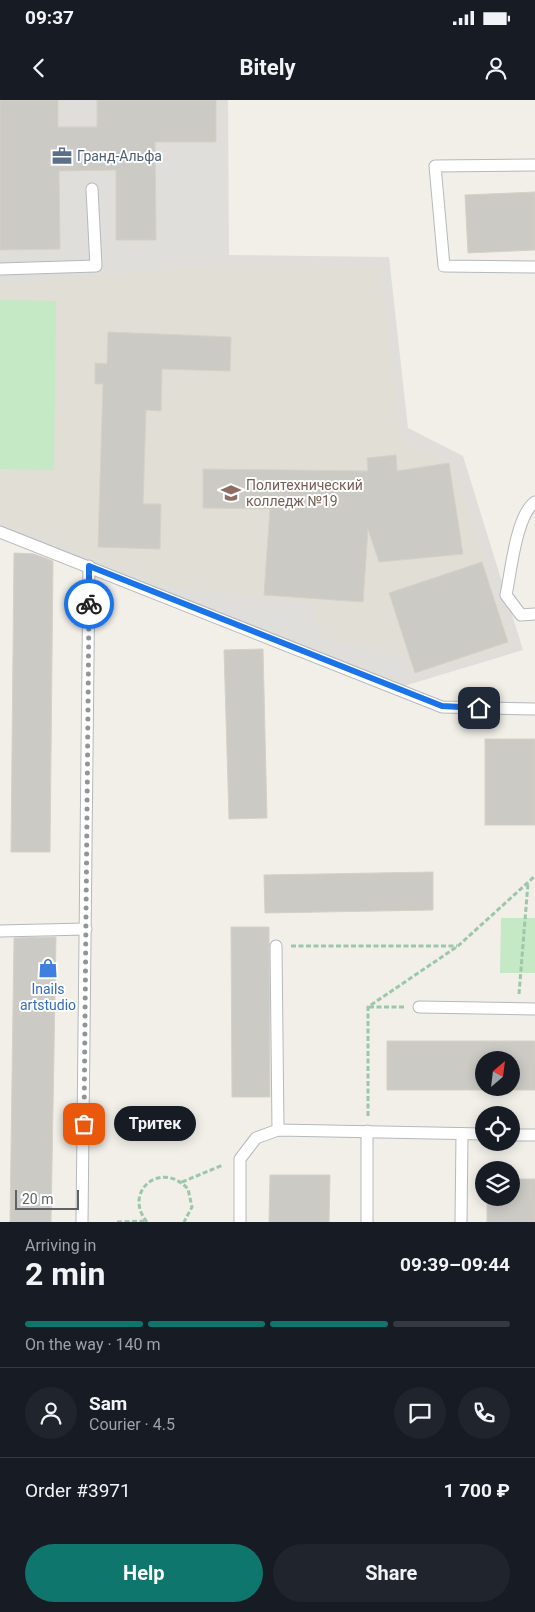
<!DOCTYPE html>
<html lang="en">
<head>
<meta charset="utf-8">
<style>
	body { margin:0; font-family:Roboto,sans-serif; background:#20242c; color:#f1f3f6; height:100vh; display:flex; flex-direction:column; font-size:19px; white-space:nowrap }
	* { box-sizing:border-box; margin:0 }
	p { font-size:16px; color:#9ea1a6 }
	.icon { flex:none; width:28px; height:28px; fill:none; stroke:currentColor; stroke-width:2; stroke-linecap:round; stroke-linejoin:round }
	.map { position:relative; height:1122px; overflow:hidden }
	.drawer { display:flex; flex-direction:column; background:#171b24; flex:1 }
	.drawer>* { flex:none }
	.needle { width:32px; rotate:28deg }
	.controls { position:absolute; left:475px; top:951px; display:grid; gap:10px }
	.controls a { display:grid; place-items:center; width:45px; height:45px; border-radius:50%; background:#171b24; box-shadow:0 2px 12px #0003; font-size:25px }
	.scale { position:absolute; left:15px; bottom:12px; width:64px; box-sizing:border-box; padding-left:5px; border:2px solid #5f6368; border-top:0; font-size:14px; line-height:18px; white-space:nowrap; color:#5f6368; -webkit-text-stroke:4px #fff; paint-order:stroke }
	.pin { position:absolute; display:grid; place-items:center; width:42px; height:42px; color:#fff; margin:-21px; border-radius:10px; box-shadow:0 2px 8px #0006 }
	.courier { position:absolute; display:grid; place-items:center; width:50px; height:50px; margin:-25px; border:4px solid #1a73e8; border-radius:50%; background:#fff; color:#222; box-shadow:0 1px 6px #0007 }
	.bubble { position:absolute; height:35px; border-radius:18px; background:#171b24; box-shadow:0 2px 12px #0003; font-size:16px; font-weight:700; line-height:35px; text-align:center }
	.headline em { font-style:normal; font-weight:700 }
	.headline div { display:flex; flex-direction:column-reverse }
	.headline { display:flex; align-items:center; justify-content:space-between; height:85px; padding:0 25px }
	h1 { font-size:32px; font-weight:700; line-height:38px }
	.bar { display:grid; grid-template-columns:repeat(4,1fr); gap:8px 5px; align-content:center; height:60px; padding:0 25px }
	.bar i { height:6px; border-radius:4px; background:#363941 }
	.bar .on { background:#0f766e }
	.bar p { grid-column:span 4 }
	.line { display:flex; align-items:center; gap:12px; padding:0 25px; border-top:1px solid #363941 }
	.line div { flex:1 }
	.round { display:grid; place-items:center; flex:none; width:52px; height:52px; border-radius:26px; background:#20242c }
	.button { display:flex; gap:10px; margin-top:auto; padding:10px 25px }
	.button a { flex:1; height:58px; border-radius:30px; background:#0f766e; color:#fff; font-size:20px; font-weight:700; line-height:58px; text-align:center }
	.button a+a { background:#20242c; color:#f1f3f6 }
	.status { display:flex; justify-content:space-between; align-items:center; height:35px; padding:0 25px; background:#171b24; direction:ltr }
	.status svg { height:14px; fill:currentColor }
	header { display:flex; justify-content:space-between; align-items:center; height:65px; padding:0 25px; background:#171b24; font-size:22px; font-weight:700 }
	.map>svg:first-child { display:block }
	.industrial { fill:#e0deda }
	.education { fill:#e1ded6 }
	.green { fill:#c5e8c5 }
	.building { fill:#cccac5; stroke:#d6d1c6; fill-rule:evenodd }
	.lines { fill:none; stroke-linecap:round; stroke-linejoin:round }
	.lane-casing { stroke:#b5b8bc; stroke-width:13 }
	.path { stroke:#9cc7a9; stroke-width:3; stroke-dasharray:5 2.5; stroke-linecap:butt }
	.lane { stroke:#fff; stroke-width:11 }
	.done { stroke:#929495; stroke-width:5; stroke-dasharray:0 9 }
	.route { stroke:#1a73e8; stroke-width:6 }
	.labels { text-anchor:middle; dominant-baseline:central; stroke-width:4; stroke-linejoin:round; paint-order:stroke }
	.service-label { font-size:14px; fill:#4e5e75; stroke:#fff; text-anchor:start }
	.education-label { font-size:14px; fill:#785e54; stroke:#fff; text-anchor:start }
	.shop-label { font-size:14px; fill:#366cbe; stroke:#fff }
</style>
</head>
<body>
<div class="status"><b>09:37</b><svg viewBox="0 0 49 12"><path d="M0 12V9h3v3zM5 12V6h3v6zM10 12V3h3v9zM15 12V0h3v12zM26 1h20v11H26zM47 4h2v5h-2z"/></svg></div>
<header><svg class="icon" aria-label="back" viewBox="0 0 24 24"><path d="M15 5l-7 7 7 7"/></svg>Bitely<svg class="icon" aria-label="person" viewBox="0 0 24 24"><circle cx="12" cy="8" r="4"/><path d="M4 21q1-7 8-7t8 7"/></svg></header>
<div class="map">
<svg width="535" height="1122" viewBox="0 0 535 1122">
	<rect width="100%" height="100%" fill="#f1efe8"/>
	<!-- industrial -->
	<path class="industrial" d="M0 0H228L229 155 389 157 408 328 463 356 523 550 404 586 0 427Z"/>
	<!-- education -->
	<path class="education" d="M220 165 380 166 401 338 453 365 513 546 416 575 405 557 323 538 311 503 163 486 0 422V183Z"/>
	<!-- green -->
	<g class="green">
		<path d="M0 200 56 201 54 370 0 369Z"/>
		<path d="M501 818H535V873H500Z"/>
	</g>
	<!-- building -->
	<g class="building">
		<path d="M0 0H58V27H97V0H216V42H155L156 140H116V70L59 71 60 149 0 150Z"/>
		<path d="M535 92V150L468 153 465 95Z"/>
		<path d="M108 232 231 237 230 271 162 269 161 311 146 310 143 404H161L160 449 98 447 103 284H95V263L107 264Z"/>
		<path d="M396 355 397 371 449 363 463 454 379 462 368 429 363 502 264 495 270 409 203 408V369L368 371 367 358Z"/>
		<path d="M14 453 34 454 53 461 50 752H11Z"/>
		<path d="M482 462 508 542 415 573 389 493Z"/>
		<path d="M263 549 267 718 229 719 224 550Z"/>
		<rect x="485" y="639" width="50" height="86"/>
		<path d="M433 772V810L265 813 264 775Z"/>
		<path d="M231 827H269L270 997H232Z"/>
		<path d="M56 837 51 1122H10L14 838Z"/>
		<path d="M387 941H535V990H387ZM484 960H511V988H484Z"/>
		<path d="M270 1075H330L329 1122H269Z"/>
		<path d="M511 1079H535V1122H487V1098H511Z"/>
	</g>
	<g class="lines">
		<defs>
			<g id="lane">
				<path d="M535 65 435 66 444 166 535 167"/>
				<path d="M0 169 96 166 92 89"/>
				<path d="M535 402C516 415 511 472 506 495L521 515 535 514"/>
				<path d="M0 432 442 607 535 609"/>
				<path d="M0 831 86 829"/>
				<path d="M276 846 278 1030"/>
				<path d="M419 907 535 909"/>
				<path d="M511 1035H535"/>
				<path d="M82 1122 89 466"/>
				<path d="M240 1122V1059L256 1038 278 1030 484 1034"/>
				<path d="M367 1122V1031"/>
				<path d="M461 1122 462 1034"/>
			</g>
		</defs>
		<!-- lane casing -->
		<use href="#lane" class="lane-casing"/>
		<!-- path -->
		<g class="path">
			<path d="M291 846H457"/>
			<path d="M519 894 528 783"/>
			<path d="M369 907H405"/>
			<path d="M368 1016V907L458 846 535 776"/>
			<path d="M182 1082 223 1065"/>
			<path d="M117 1122 146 1121"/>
			<path d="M147 1122C122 1092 161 1059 188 1089L192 1107 184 1122"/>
		</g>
		<!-- lane -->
		<use href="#lane" class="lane"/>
	</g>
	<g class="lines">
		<!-- done -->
		<path class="done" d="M84 1024 89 504"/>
		<!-- route -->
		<path class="route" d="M89 504V466L442 606 479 608"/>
	</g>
	<!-- icons -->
	<defs>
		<symbol id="office-bare" viewBox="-9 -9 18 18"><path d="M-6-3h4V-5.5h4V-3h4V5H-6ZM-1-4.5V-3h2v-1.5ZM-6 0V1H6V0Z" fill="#5c6f8a" stroke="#fff" stroke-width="2.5" paint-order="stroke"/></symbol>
		<symbol id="university-bare" viewBox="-9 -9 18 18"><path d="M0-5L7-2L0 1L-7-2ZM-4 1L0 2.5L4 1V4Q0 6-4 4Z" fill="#8d6e63" stroke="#fff" stroke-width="2.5" paint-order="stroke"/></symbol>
		<symbol id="shop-bare" viewBox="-9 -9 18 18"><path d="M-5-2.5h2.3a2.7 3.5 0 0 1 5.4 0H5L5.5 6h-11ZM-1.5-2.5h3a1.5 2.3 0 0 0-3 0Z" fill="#3f7fe0" stroke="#fff" stroke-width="2.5" paint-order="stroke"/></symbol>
	</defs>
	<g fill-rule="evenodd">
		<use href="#office-bare" x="48" y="42" width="28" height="28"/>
		<use href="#university-bare" x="217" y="379" width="28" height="28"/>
		<use href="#shop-bare" x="34" y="854" width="28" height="28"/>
	</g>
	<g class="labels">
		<!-- service labels -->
		<g class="service-label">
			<text x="77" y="56">Гранд-Альфа</text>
		</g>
		<!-- education labels -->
		<g class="education-label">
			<text x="246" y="385">Политехнический<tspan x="246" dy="16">колледж №19</tspan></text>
		</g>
		<!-- shop labels -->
		<g class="shop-label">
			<text x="48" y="889">Inails<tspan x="48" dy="16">artstudio</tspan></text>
		</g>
	</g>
</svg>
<div class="controls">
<a><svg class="needle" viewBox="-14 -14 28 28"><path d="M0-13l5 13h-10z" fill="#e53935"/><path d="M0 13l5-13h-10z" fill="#9ea1a6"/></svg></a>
<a><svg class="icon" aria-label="locate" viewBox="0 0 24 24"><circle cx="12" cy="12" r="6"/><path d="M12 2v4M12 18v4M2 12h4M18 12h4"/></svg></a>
<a><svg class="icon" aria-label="layers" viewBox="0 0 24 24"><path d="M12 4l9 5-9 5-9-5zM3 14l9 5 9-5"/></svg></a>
</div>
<div class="scale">20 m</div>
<div class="pin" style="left:84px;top:1024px;background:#ea580c"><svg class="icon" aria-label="bag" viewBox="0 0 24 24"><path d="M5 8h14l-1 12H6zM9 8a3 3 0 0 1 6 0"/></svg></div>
<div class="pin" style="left:479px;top:608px;background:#1f2937"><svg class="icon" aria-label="home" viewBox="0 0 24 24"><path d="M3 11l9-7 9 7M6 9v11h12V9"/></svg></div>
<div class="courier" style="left:89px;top:504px"><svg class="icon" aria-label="bike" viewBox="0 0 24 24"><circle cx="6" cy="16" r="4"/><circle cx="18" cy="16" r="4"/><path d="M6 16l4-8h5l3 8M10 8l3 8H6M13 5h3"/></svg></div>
<div class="bubble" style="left:114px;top:1006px;width:82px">Тритек</div>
</div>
<section class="drawer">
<div class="headline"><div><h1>2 min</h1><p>Arriving in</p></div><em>09:39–09:44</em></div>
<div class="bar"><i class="on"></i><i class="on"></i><i class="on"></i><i></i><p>On the way · 140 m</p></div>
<div class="line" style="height:90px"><a class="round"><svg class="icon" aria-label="person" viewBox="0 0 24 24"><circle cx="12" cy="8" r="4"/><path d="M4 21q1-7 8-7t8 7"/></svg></a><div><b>Sam</b><p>Courier · 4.5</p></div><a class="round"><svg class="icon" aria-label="chat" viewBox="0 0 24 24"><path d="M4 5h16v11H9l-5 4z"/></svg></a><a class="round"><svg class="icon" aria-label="phone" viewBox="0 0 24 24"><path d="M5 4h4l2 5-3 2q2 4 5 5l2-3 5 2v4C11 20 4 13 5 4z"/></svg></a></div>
<div class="line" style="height:65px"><div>Order #3971</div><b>1 700 ₽</b></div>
<div class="button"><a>Help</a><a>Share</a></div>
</section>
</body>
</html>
